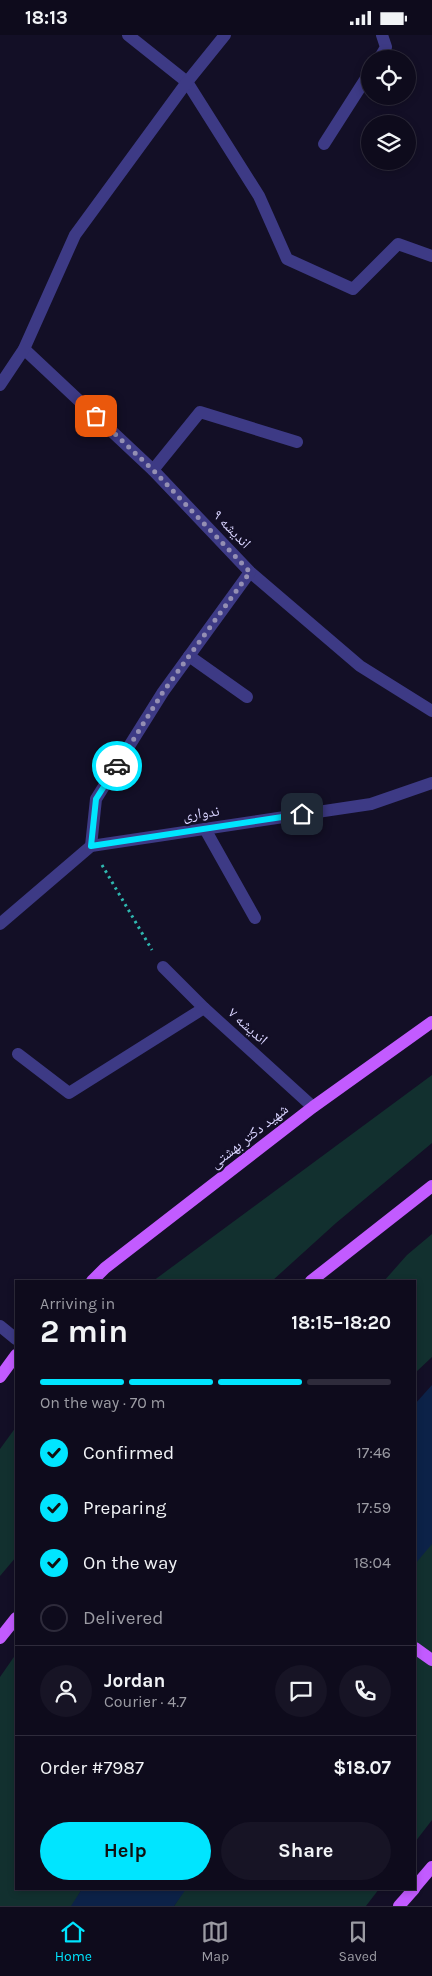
<!DOCTYPE html>
<html lang="en">
<head>
<meta charset="utf-8">
<style>
	body { margin:0; font-family:Karla,"Noto Naskh Arabic",sans-serif; background:#171425; color:#f1f3f6; height:100vh; display:flex; flex-direction:column; font-size:19px; white-space:nowrap }
	* { box-sizing:border-box; margin:0 }
	p { font-size:16px; color:#9b9ba3 }
	.icon { flex:none; width:28px; height:28px; fill:none; stroke:currentColor; stroke-width:2; stroke-linecap:round; stroke-linejoin:round }
	.map { position:relative; flex:1; overflow:hidden }
	.details { position:absolute; left:15px; top:1245px; width:401px; height:610px; display:flex; flex-direction:column; background:#0e0b1c; border-radius:0px; box-shadow:0 2px 8px #0003,0 0 0 1px #2e2b3b }
	.details>* { flex:none }
	.buttons { position:absolute; left:361px; top:15px; display:grid; gap:10px }
	.buttons a { display:grid; place-items:center; width:55px; height:55px; border-radius:50%; background:#0e0b1c; box-shadow:0 2px 8px #0003,0 0 0 1px #2e2b3b; font-size:25px }
	.pin { position:absolute; display:grid; place-items:center; width:42px; height:42px; color:#fff; margin:-21px; border-radius:10px; box-shadow:0 2px 8px #0006 }
	.courier { position:absolute; display:grid; place-items:center; width:50px; height:50px; margin:-25px; border:4px solid #00e5ff; border-radius:50%; background:#fff; color:#222; box-shadow:0 1px 6px #0007 }
	.head em { font-style:normal; font-weight:700 }
	.head div { display:flex; flex-direction:column-reverse }
	.head { display:flex; align-items:center; justify-content:space-between; height:85px; padding:0 25px }
	h1 { font-size:32px; font-weight:700; line-height:38px }
	.bar { display:grid; grid-template-columns:repeat(4,1fr); gap:8px 5px; align-content:center; height:60px; padding:0 25px }
	.bar i { height:6px; border-radius:4px; background:#2e2b3b }
	.bar .active { background:#00e5ff }
	.bar p { grid-column:span 4 }
	.line { display:flex; align-items:center; gap:12px; padding:0 25px; border-top:1px solid #2e2b3b }
	.line div { flex:1 }
	.round { display:grid; place-items:center; flex:none; width:52px; height:52px; border-radius:26px; background:#171425 }
	ol { padding:0 25px; list-style:none }
	li { display:flex; align-items:center; gap:15px; height:55px }
	li p { margin-inline-start:auto }
	li .icon { padding:5px; border-radius:50%; background:#00e5ff; color:#111; stroke-width:4 }
	li:last-child { color:#9b9ba3 }
	li i { width:28px; height:28px; border:2px solid #2e2b3b; border-radius:50% }
	.button { display:flex; gap:10px; margin-top:auto; padding:10px 25px }
	.button a { flex:1; height:58px; border-radius:30px; background:#00e5ff; color:#111; font-size:20px; font-weight:700; line-height:58px; text-align:center }
	.button a+a { background:#171425; color:#f1f3f6 }
	.status { display:flex; justify-content:space-between; align-items:center; height:35px; padding:0 25px; background:#0e0b1c; direction:ltr }
	.status svg { height:14px; fill:currentColor }
	.menu { display:flex; justify-content:space-around; align-items:center; height:70px; border-top:1px solid #2e2b3b; background:#0e0b1c; font-size:14px; color:#9b9ba3 }
	.menu a { display:grid; justify-items:center; gap:2px }
	.menu .active { color:#00e5ff }
	.map>svg:first-child { display:block }
	.green { fill:#12302f }
	.water { fill:#0c2248 }
	.lines { fill:none; stroke-linecap:round; stroke-linejoin:round }
	.path { stroke:#2fb8b0; stroke-width:3; stroke-dasharray:2.5 4; stroke-linecap:butt }
	.minor { stroke:#3d3a85; stroke-width:12 }
	.major { stroke:#c25bff; stroke-width:12 }
	.done { stroke:#948fb3; stroke-width:5; stroke-dasharray:0 9 }
	.route { stroke:#00e5ff; stroke-width:6 }
	.labels { text-anchor:middle; dominant-baseline:central; stroke-width:4.5; stroke-linejoin:round; paint-order:stroke }
	.street-label { font-size:15px; fill:#d9d4ff; stroke:#130f26 }
</style>
</head>
<body>
<div class="status"><b>18:13</b><svg viewBox="0 0 49 12"><path d="M0 12V9h3v3zM5 12V6h3v6zM10 12V3h3v9zM15 12V0h3v12zM26 1h20v11H26zM47 4h2v5h-2z"/></svg></div>
<div class="map">
<svg width="432" height="1871" viewBox="0 0 432 1871">
	<rect width="100%" height="100%" fill="#130f26"/>
	<!-- green -->
	<g class="green">
		<path d="M432 1040V1108L336 1188 272 1246H153Z"/>
		<path d="M432 1199V1322L415 1338V1246H384L407 1220Z"/>
		<path d="M16 1392V1522L0 1541V1414Z"/>
		<path d="M432 1496V1785L415 1807V1519Z"/>
		<path d="M16 1619V1854H82L72 1871H0V1642Z"/>
		<path d="M185 1854H379L366 1871H174Z"/>
	</g>
	<!-- water -->
	<g class="water">
		<path d="M432 1350V1509L415 1529V1369Z"/>
		<path d="M82 1854H186L174 1871H71Z"/>
	</g>
	<g class="lines">
		<!-- path -->
		<path class="path" d="M102 830 152 915"/>
		<!-- minor -->
		<g class="minor">
			<path d="M128 0 187 47 259 161 287 224 353 254 398 209 432 221"/>
			<path d="M379 24 386 12 382 0"/>
			<path d="M324 109 370 37"/>
			<path d="M24 314 153 435 250 537 360 631 432 676"/>
			<path d="M0 350 24 314 75 200 187 47 225 0"/>
			<path d="M153 435 200 377 297 407"/>
			<path d="M189 621 247 662"/>
			<path d="M205 794 255 883"/>
			<path d="M91 811 96 764 163 657 250 537"/>
			<path d="M0 889 91 811 371 769 432 748"/>
			<path d="M163 932 204 973 313 1072"/>
			<path d="M18 1019 69 1058 204 973"/>
			<path d="M0 1291 16 1304"/>
		</g>
		<!-- major -->
		<g class="major">
			<path d="M92 1246 105 1233 313 1072 432 987"/>
			<path d="M311 1246 432 1151"/>
			<path d="M0 1342 16 1320"/>
			<path d="M0 1603 16 1583"/>
			<path d="M415 1613 432 1625"/>
			<path d="M415 1852 432 1832"/>
			<path d="M399 1871 414 1854"/>
		</g>
	</g>
	<g class="lines">
		<!-- done -->
		<path class="done" d="M96 381 153 435 250 537 163 657 117 731"/>
		<!-- route -->
		<path class="route" d="M117 731 96 764 91 811 302 779"/>
	</g>
	<g class="labels">
		<!-- street labels -->
		<g class="street-label">
			<text transform="translate(232 494) rotate(46)">اندیشه ۹</text>
			<text transform="translate(201 778) rotate(-8)">ندواری</text>
			<text transform="translate(248 991) rotate(42)">اندیشه ۷</text>
			<text transform="translate(249 1101) rotate(-38)">شهید دکتر بهشتی</text>
		</g>
	</g>
</svg>
<div class="buttons">
<a><svg class="icon" aria-label="locate" viewBox="0 0 24 24"><circle cx="12" cy="12" r="6"/><path d="M12 2v4M12 18v4M2 12h4M18 12h4"/></svg></a>
<a><svg class="icon" aria-label="layers" viewBox="0 0 24 24"><path d="M12 4l9 5-9 5-9-5zM3 14l9 5 9-5"/></svg></a>
</div>
<div class="pin" style="left:96px;top:381px;background:#ea580c"><svg class="icon" aria-label="bag" viewBox="0 0 24 24"><path d="M5 8h14l-1 12H6zM9 8a3 3 0 0 1 6 0"/></svg></div>
<div class="pin" style="left:302px;top:779px;background:#1f2937"><svg class="icon" aria-label="home" viewBox="0 0 24 24"><path d="M3 11l9-7 9 7M6 9v11h12V9"/></svg></div>
<div class="courier" style="left:117px;top:731px"><svg class="icon" aria-label="car" viewBox="0 0 24 24"><path d="M5 17H2v-5l4-1 3-4h7l3 4 3 1v5h-3M9 17h6M6 11h13"/><circle cx="7" cy="17" r="2"/><circle cx="17" cy="17" r="2"/></svg></div>
<section class="details">
<div class="head"><div><h1>2 min</h1><p>Arriving in</p></div><em>18:15–18:20</em></div>
<div class="bar"><i class="active"></i><i class="active"></i><i class="active"></i><i></i><p>On the way · 70 m</p></div>
<ol>
<li><svg class="icon" aria-label="check" viewBox="0 0 24 24"><path d="M5 12l5 5 9-10"/></svg>Confirmed<p>17:46</p></li>
<li><svg class="icon" aria-label="check" viewBox="0 0 24 24"><path d="M5 12l5 5 9-10"/></svg>Preparing<p>17:59</p></li>
<li><svg class="icon" aria-label="check" viewBox="0 0 24 24"><path d="M5 12l5 5 9-10"/></svg>On the way<p>18:04</p></li>
<li><i></i>Delivered</li>
</ol>
<div class="line" style="height:90px"><a class="round"><svg class="icon" aria-label="person" viewBox="0 0 24 24"><circle cx="12" cy="8" r="4"/><path d="M4 21q1-7 8-7t8 7"/></svg></a><div><b>Jordan</b><p>Courier · 4.7</p></div><a class="round"><svg class="icon" aria-label="chat" viewBox="0 0 24 24"><path d="M4 5h16v11H9l-5 4z"/></svg></a><a class="round"><svg class="icon" aria-label="phone" viewBox="0 0 24 24"><path d="M5 4h4l2 5-3 2q2 4 5 5l2-3 5 2v4C11 20 4 13 5 4z"/></svg></a></div>
<div class="line" style="height:65px"><div>Order #7987</div><b>$18.07</b></div>
<div class="button"><a>Help</a><a>Share</a></div>
</section>
</div>
<nav class="menu">
<a class="active"><svg class="icon" aria-label="home" viewBox="0 0 24 24"><path d="M3 11l9-7 9 7M6 9v11h12V9"/></svg>Home</a>
<a><svg class="icon" aria-label="map" viewBox="0 0 24 24"><path d="M3 6l6-2 6 2 6-2v14l-6 2-6-2-6 2zM9 4v14M15 6v14"/></svg>Map</a>
<a><svg class="icon" aria-label="saved" viewBox="0 0 24 24"><path d="M7 4h10v16l-5-4-5 4z"/></svg>Saved</a>
</nav>
</body>
</html>
